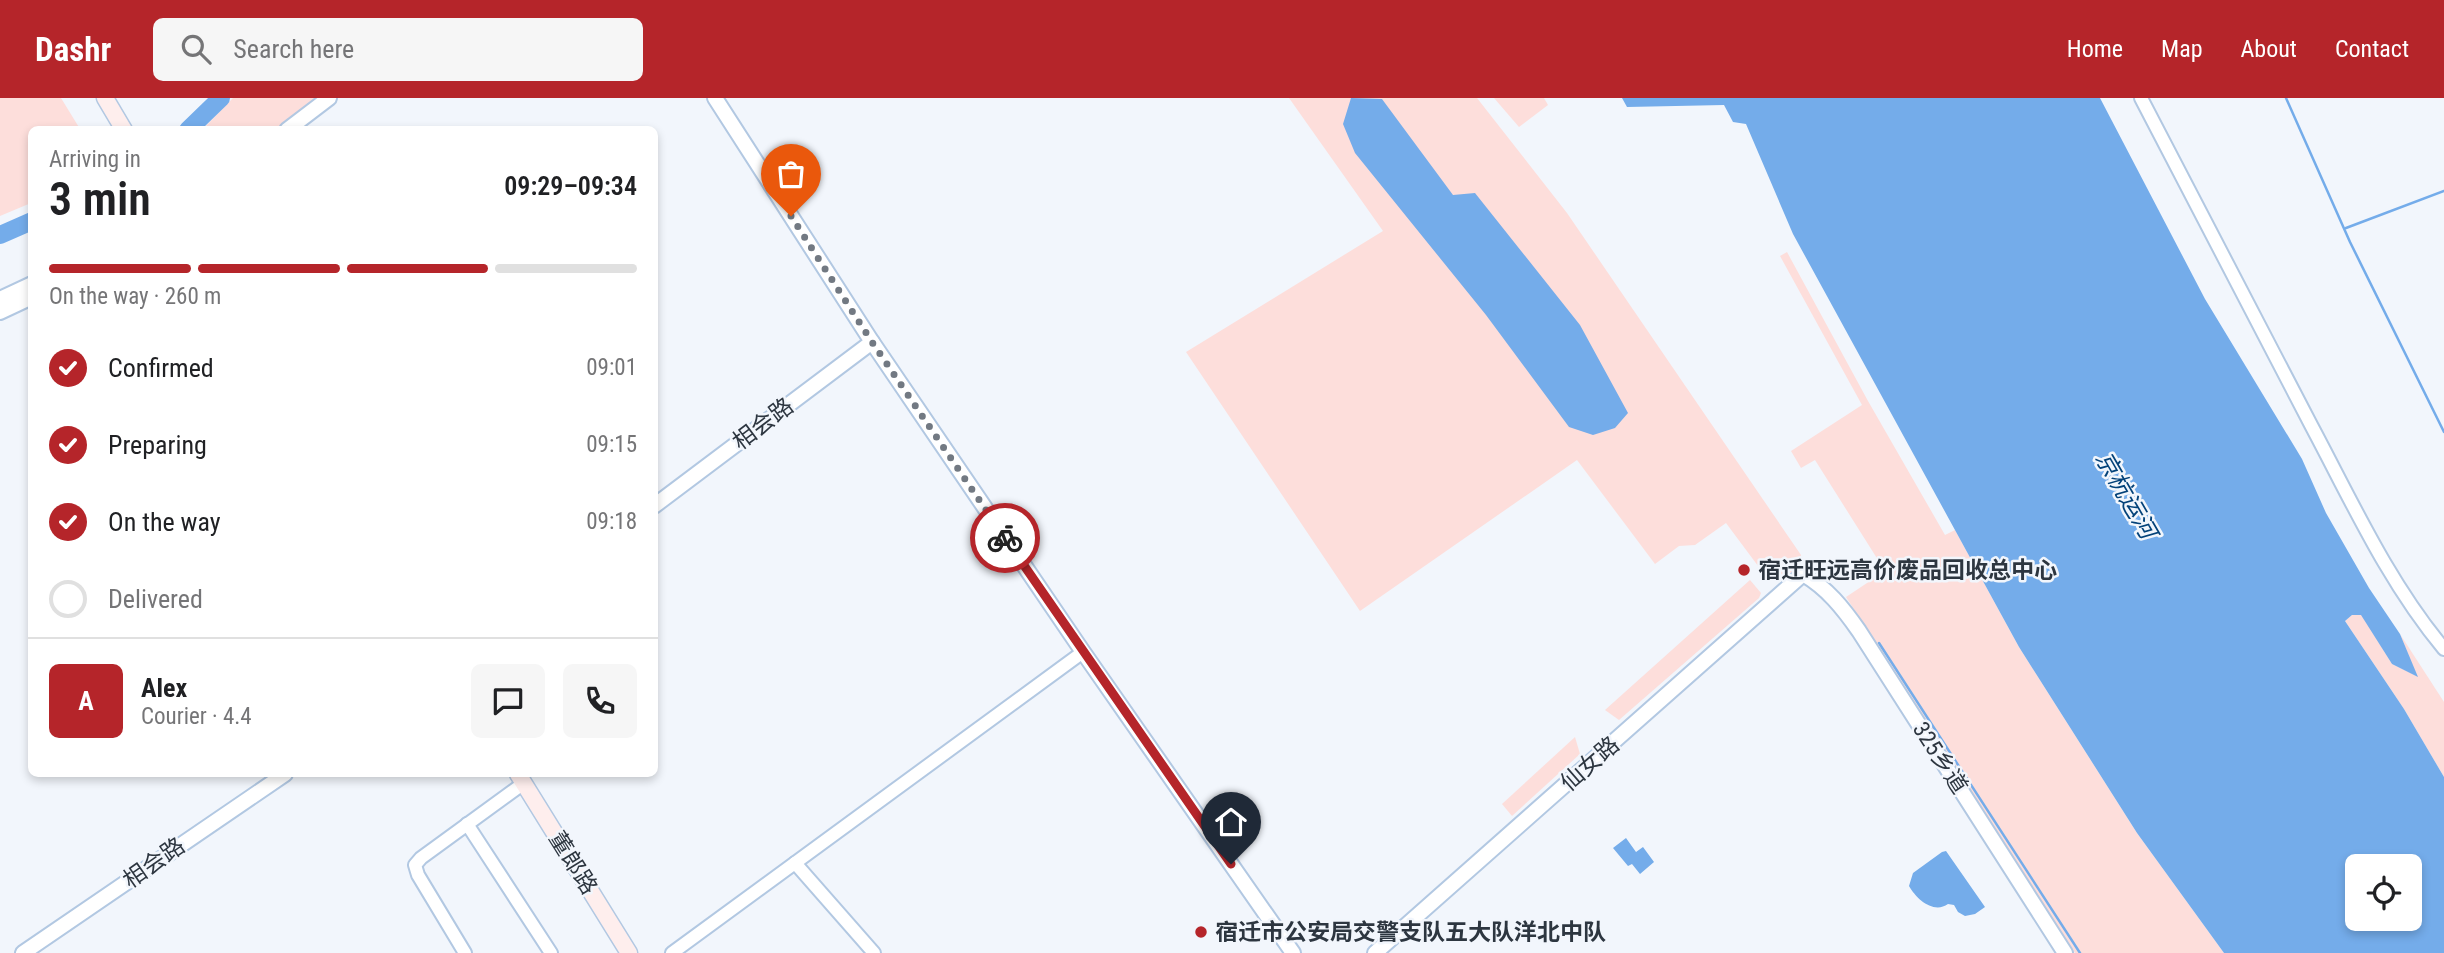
<!DOCTYPE html>
<html lang="en">
<head>
<meta charset="utf-8">
<style>
	body { margin:0; font-family:"Roboto Condensed","Noto Sans SC",sans-serif; background:#f6f6f6; color:#202124; height:100vh; display:flex; flex-direction:column; font-size:26px; white-space:nowrap }
	* { box-sizing:border-box; margin:0 }
	p { font-size:23px; color:#757577 }
	.icon { flex:none; width:38px; height:38px; fill:none; stroke:currentColor; stroke-width:2; stroke-linecap:round; stroke-linejoin:round }
	.map { position:relative; flex:1; overflow:hidden }
	.details { position:absolute; left:28px; top:28px; width:630px; height:651px; display:flex; flex-direction:column; background:#fff; border-radius:10px; box-shadow:0 4px 10px #0003 }
	.details>* { flex:none }
	.tools { position:absolute; left:2345px; top:756px; display:grid; gap:14px }
	.tools a { display:grid; place-items:center; width:77px; height:77px; border-radius:10px; background:#fff; box-shadow:0 4px 10px #0003; font-size:35px }
	.pin { position:absolute; display:grid; place-items:center; width:60px; height:60px; color:#fff; margin:-72px -30px; border-radius:50% 50% 50% 0; rotate:-45deg; box-shadow:0 0 7px #0007 }
	.pin .icon { rotate:45deg }
	.courier { position:absolute; display:grid; place-items:center; width:70px; height:70px; margin:-35px; border:5px solid #b5252a; border-radius:50%; background:#fff; color:#222; box-shadow:0 2px 9px #0007 }
	.overview em { font-style:normal; font-weight:600 }
	.overview div { display:flex; flex-direction:column-reverse }
	.overview { display:flex; align-items:center; justify-content:space-between; height:119px; padding:0 21px }
	h1 { font-size:46px; font-weight:600; line-height:52px }
	.bar { display:grid; grid-template-columns:repeat(4,1fr); gap:10px 7px; align-content:center; height:84px; padding:0 21px }
	.bar i { height:9px; border-radius:5px; background:#e0e0e0 }
	.bar .selected { background:#b5252a }
	.bar p { grid-column:span 4 }
	.line { display:flex; align-items:center; gap:18px; padding:0 21px; border-top:2px solid #e0e0e0 }
	.line div { flex:1 }
	.round { display:grid; place-items:center; flex:none; width:74px; height:74px; border-radius:10px; background:#f6f6f6 }
	ol { padding:0 21px; list-style:none }
	li { display:flex; align-items:center; gap:21px; height:77px }
	li p { margin-inline-start:auto }
	li .icon { padding:7px; border-radius:50%; background:#b5252a; color:#fff; stroke-width:4 }
	li:last-child { color:#757577 }
	li i { width:38px; height:38px; border:4px solid #e0e0e0; border-radius:50% }
	header { display:flex; align-items:center; gap:42px; box-sizing:border-box; height:98px; padding:0 35px; background:#b5252a; color:#fff }
	header strong { font-size:33px }
	nav { display:flex; gap:38px; margin-inline-start:auto; font-size:24px }
	.search { width:490px; height:63px; background:#f6f6f6; display:flex; align-items:center; gap:18px; box-sizing:border-box; padding:0 24px; border-radius:10px; color:#757577; font-size:26px }
	.map>svg:first-child { display:block }
	.green { fill:#fddedb }
	.water { fill:#74acea; fill-rule:evenodd }
	.lines { fill:none; stroke-linecap:round; stroke-linejoin:round }
	.stream { stroke:#74acea; stroke-width:2.5 }
	.river { stroke:#74acea; stroke-width:18 }
	.minor-casing { stroke:#b2c8e2; stroke-width:16 }
	.tertiary-casing { stroke:#b2c8e2; stroke-width:18 }
	.secondary-casing { stroke:#b2c8e2; stroke-width:19 }
	.minor { stroke:#fff; stroke-width:12 }
	.tertiary { stroke:#fff; stroke-width:14 }
	.secondary { stroke:#feeeed; stroke-width:16 }
	.done { stroke:#727982; stroke-width:7; stroke-dasharray:0 12.6 }
	.route { stroke:#b5252a; stroke-width:9 }
	.poi-dot { fill:#b5252a; stroke:#f2f6fc; stroke-width:2.5 }
	.labels { text-anchor:middle; dominant-baseline:central; stroke-width:5; stroke-linejoin:round; paint-order:stroke }
	.street-label { font-size:23px; fill:#2d3640; stroke:#f2f6fc }
	.poi-label { font-size:23px; font-weight:bold; fill:#2d3640; stroke:#f2f6fc; text-anchor:start }
	.water-label { font-size:24px; font-style:italic; fill:#034279; stroke:#f2f6fc }
</style>
</head>
<body>
<header>
<strong>Dashr</strong>
<div class="search"><svg class="icon" aria-label="search" viewBox="0 0 24 24"><circle cx="10" cy="10" r="6"/><path d="M15 15l6 6"/></svg>Search here</div>
<nav><a>Home</a><a>Map</a><a>About</a><a>Contact</a></nav>
</header>
<div class="map">
<svg width="2444" height="855" viewBox="0 0 2444 855">
	<rect width="100%" height="100%" fill="#f2f6fc"/>
	<!-- green -->
	<g class="green">
		<path d="M0 0H61L80 31 32 32 31 105 0 118Z"/>
		<path d="M233 0H321L276 31 202 32Z"/>
		<path d="M1289 0H1477L1567 115 1801 457C1801 468 1785 483 1774 483L1761 472 1726 425 1695 447 1679 448 1655 466 1577 362 1360 513 1186 254 1383 133Z"/>
		<path d="M1494 0H1544L1548 7 1519 29Z"/>
		<path d="M1787 154 1868 303 1945 437 1955 432 2019 549 2137 735 2224 855H2075L1846 499 1885 473 1815 362 1801 370 1791 353 1862 307 1780 158Z"/>
		<path d="M1750 482 1761 495 1759 500 1619 622 1605 612Z"/>
		<path d="M2361 516 2392 566 2417 578 2400 536 2444 604V679L2404 611 2345 523 2352 517Z"/>
		<path d="M1575 639 1580 656 1512 718 1502 706Z"/>
	</g>
	<!-- water -->
	<g class="water">
		<path d="M1351 0 1382 1 1453 97 1475 95 1580 227 1628 315 1615 330 1593 337 1569 329 1486 217 1355 55 1343 26Z"/>
		<path d="M1622 0H2100L2205 201 2302 361 2326 415 2369 490 2400 536 2418 579 2392 566 2361 517H2352L2345 523 2404 611 2444 679V855H2224L2137 735 2019 549 1793 136 1746 26 1733 24 1724 7 1627 9ZM2410 768V821H2357V768Z"/>
		<path d="M1626 740 1636 754 1643 749 1654 764 1640 776 1632 766 1628 768 1613 750Z"/>
		<path d="M1946 753 1985 809 1975 816 1965 818 1958 814 1954 807 1948 806C1934 816 1917 802 1909 788L1913 775 1942 754Z"/>
	</g>
	<g class="lines">
		<!-- stream -->
		<g class="stream">
			<path d="M2286 0 2350 144 2444 334"/>
			<path d="M2346 130 2444 93"/>
			<path d="M1879 545 2080 855"/>
		</g>
		<!-- river -->
		<g class="river">
			<path d="M188 32 221 0"/>
			<path d="M0 137 32 123"/>
		</g>
		<defs>
			<g id="minor">
				<path d="M2141 0C2197 109 2254 218 2311 327 2352 404 2388 484 2444 551"/>
				<path d="M467 726 551 855"/>
				<path d="M795 765 874 855"/>
				<path d="M465 855 418 777 415 767 421 760 524 685"/>
				<path d="M672 855 1083 554"/>
			</g>
			<g id="tertiary">
				<path d="M715 0 872 244 1083 554 1293 855"/>
				<path d="M287 32 329 0"/>
				<path d="M0 201 32 186"/>
				<path d="M0 214 32 199"/>
				<path d="M654 408 872 244"/>
				<path d="M23 855 285 676"/>
				<path d="M1375 855 1803 476C1827 490 1843 510 1859 533L2065 855"/>
			</g>
			<g id="secondary">
				<path d="M105 0 124 32"/>
				<path d="M518 676 629 855"/>
			</g>
		</defs>
		<!-- minor casing -->
		<use href="#minor" class="minor-casing"/>
		<!-- tertiary casing -->
		<use href="#tertiary" class="tertiary-casing"/>
		<!-- secondary casing -->
		<use href="#secondary" class="secondary-casing"/>
		<!-- minor -->
		<use href="#minor" class="minor"/>
		<!-- tertiary -->
		<use href="#tertiary" class="tertiary"/>
		<!-- secondary -->
		<use href="#secondary" class="secondary"/>
	</g>
	<g class="lines">
		<!-- done -->
		<path class="done" d="M791 118 872 244 1005 440"/>
		<!-- route -->
		<path class="route" d="M1005 440 1231 766"/>
	</g>
	<!-- markers -->
	<g class="poi-dot">
		<circle cx="1744" cy="472" r="7"/>
		<circle cx="1201" cy="834" r="7"/>
	</g>
	<g class="labels">
		<!-- street labels -->
		<g class="street-label">
			<text transform="translate(763 326) rotate(-37)">相会路</text>
			<text transform="translate(1940 660) rotate(57)">325乡道</text>
			<text transform="translate(1590 666) rotate(-41)">仙女路</text>
			<text transform="translate(154 765) rotate(-35)">相会路</text>
			<text transform="translate(573 765) rotate(58)">董郎路</text>
		</g>
		<!-- poi labels -->
		<g class="poi-label">
			<text x="1758" y="472">宿迁旺远高价废品回收总中心</text>
			<text x="1215" y="834">宿迁市公安局交警支队五大队洋北中队</text>
		</g>
		<!-- water labels -->
		<g class="water-label">
			<text transform="translate(2126 397) rotate(60)">京杭运河</text>
		</g>
	</g>
</svg>
<div class="tools">
<a><svg class="icon" aria-label="locate" viewBox="0 0 24 24"><circle cx="12" cy="12" r="6"/><path d="M12 2v4M12 18v4M2 12h4M18 12h4"/></svg></a>
</div>
<div class="pin" style="left:791px;top:118px;background:#ea580c"><svg class="icon" aria-label="bag" viewBox="0 0 24 24"><path d="M5 8h14l-1 12H6zM9 8a3 3 0 0 1 6 0"/></svg></div>
<div class="pin" style="left:1231px;top:766px;background:#1f2937"><svg class="icon" aria-label="home" viewBox="0 0 24 24"><path d="M3 11l9-7 9 7M6 9v11h12V9"/></svg></div>
<div class="courier" style="left:1005px;top:440px"><svg class="icon" aria-label="bike" viewBox="0 0 24 24"><circle cx="6" cy="16" r="4"/><circle cx="18" cy="16" r="4"/><path d="M6 16l4-8h5l3 8M10 8l3 8H6M13 5h3"/></svg></div>
<section class="details">
<div class="overview"><div><h1>3 min</h1><p>Arriving in</p></div><em>09:29–09:34</em></div>
<div class="bar"><i class="selected"></i><i class="selected"></i><i class="selected"></i><i></i><p>On the way · 260 m</p></div>
<ol>
<li><svg class="icon" aria-label="check" viewBox="0 0 24 24"><path d="M5 12l5 5 9-10"/></svg>Confirmed<p>09:01</p></li>
<li><svg class="icon" aria-label="check" viewBox="0 0 24 24"><path d="M5 12l5 5 9-10"/></svg>Preparing<p>09:15</p></li>
<li><svg class="icon" aria-label="check" viewBox="0 0 24 24"><path d="M5 12l5 5 9-10"/></svg>On the way<p>09:18</p></li>
<li><i></i>Delivered</li>
</ol>
<div class="line" style="height:126px"><b class="round" style="background:#b5252a;color:#fff">A</b><div><b>Alex</b><p>Courier · 4.4</p></div><a class="round"><svg class="icon" aria-label="chat" viewBox="0 0 24 24"><path d="M4 5h16v11H9l-5 4z"/></svg></a><a class="round"><svg class="icon" aria-label="phone" viewBox="0 0 24 24"><path d="M5 4h4l2 5-3 2q2 4 5 5l2-3 5 2v4C11 20 4 13 5 4z"/></svg></a></div>
</section>
</div>
</body>
</html>
